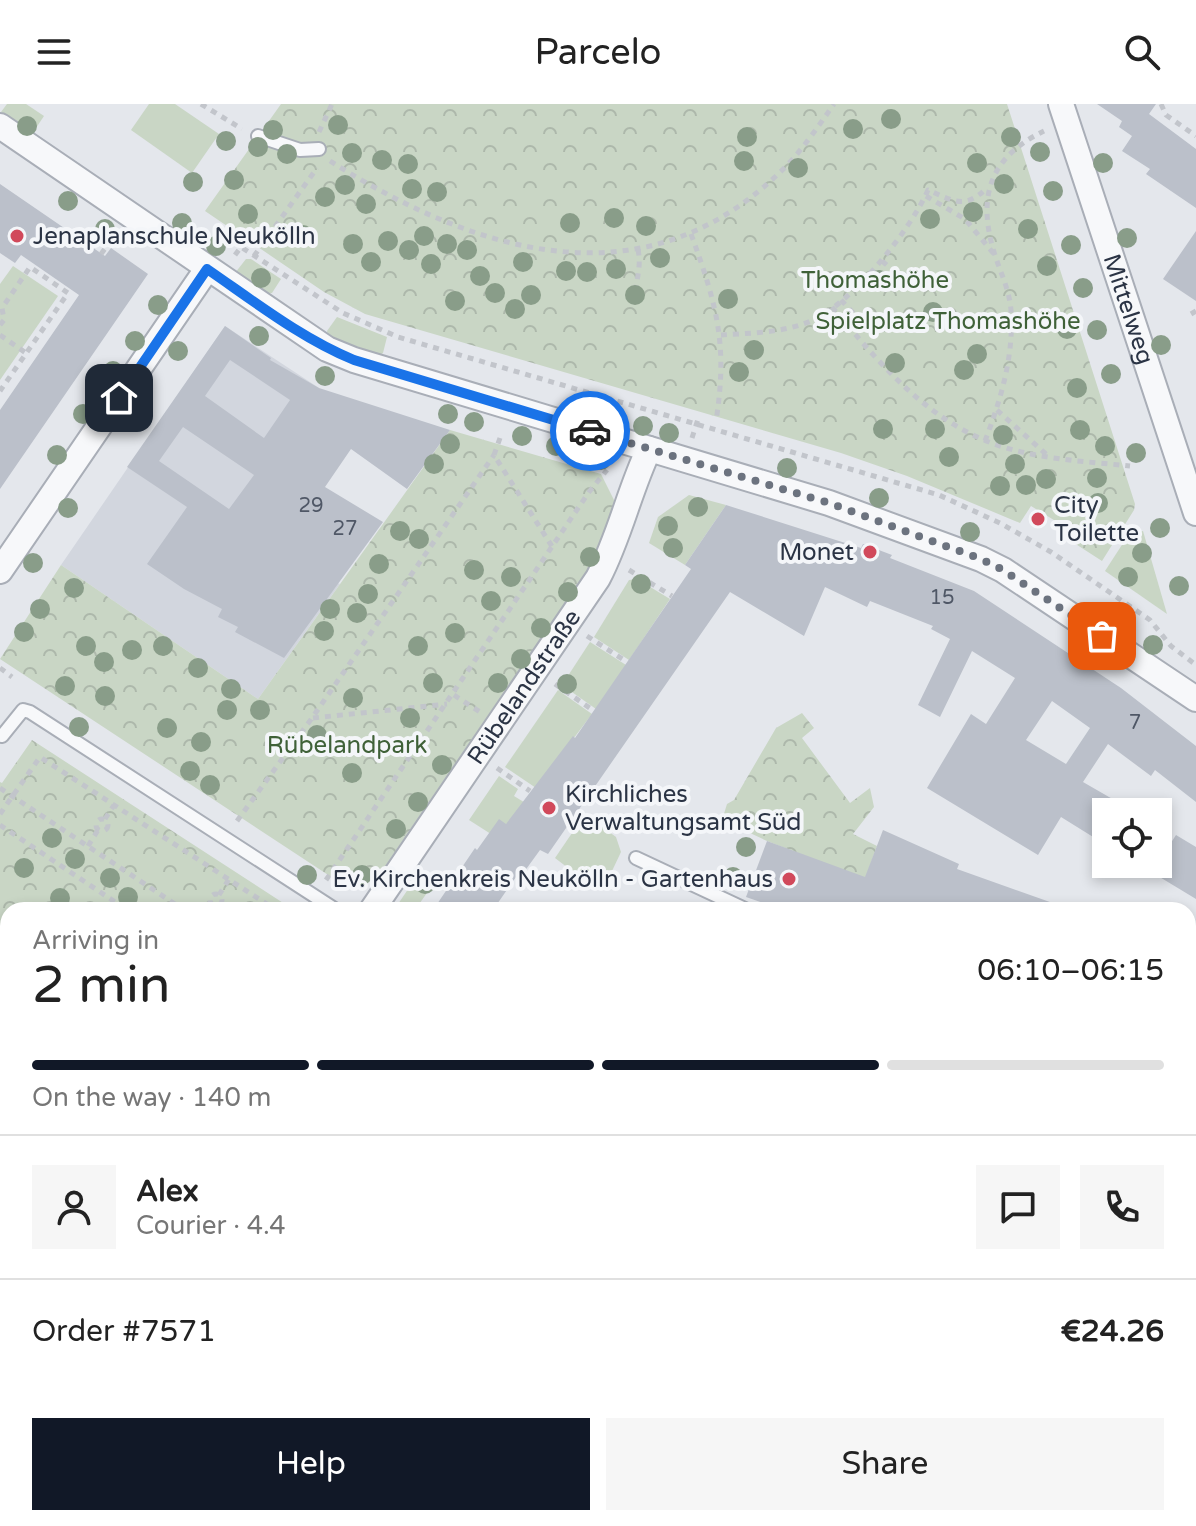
<!DOCTYPE html>
<html lang="en">
<head>
<meta charset="utf-8">
<style>
	body { margin:0; font-family:"Varela Round",sans-serif; background:#f6f6f6; color:#222; height:100vh; display:flex; flex-direction:column; font-size:30px; white-space:nowrap }
	* { box-sizing:border-box; margin:0 }
	p { font-size:26px; color:#767676 }
	.icon { flex:none; width:44px; height:44px; fill:none; stroke:currentColor; stroke-width:2; stroke-linecap:round; stroke-linejoin:round }
	.map { position:relative; flex:1; overflow:hidden }
	.panel { position:absolute; left:0px; top:798px; width:1196px; height:624px; display:flex; flex-direction:column; background:#fff; border-radius:24px 24px 0 0; box-shadow:0 4px 12px #0003 }
	.panel>* { flex:none }
	.tools { position:absolute; left:1092px; top:694px; display:grid; gap:16px }
	.tools a { display:grid; place-items:center; width:80px; height:80px; border-radius:0px; background:#fff; box-shadow:0 4px 12px #0003; font-size:40px }
	.pin { position:absolute; display:grid; place-items:center; width:68px; height:68px; color:#fff; margin:-34px; border-radius:16px; box-shadow:0 4px 12px #0006 }
	.courier { position:absolute; display:grid; place-items:center; width:80px; height:80px; margin:-40px; border:6px solid #1a73e8; border-radius:50%; background:#fff; color:#222; box-shadow:0 2px 10px #0007 }
	.headline em { font-style:normal; font-weight:600 }
	.headline div { display:flex; flex-direction:column-reverse }
	.headline { display:flex; align-items:center; justify-content:space-between; height:136px; padding:0 32px }
	h1 { font-size:52px; font-weight:600; line-height:60px }
	.bar { display:grid; grid-template-columns:repeat(4,1fr); gap:12px 8px; align-content:center; height:96px; padding:0 32px }
	.bar i { height:10px; border-radius:6px; background:#e0e0e0 }
	.bar .active { background:#111827 }
	.bar p { grid-column:span 4 }
	.line { display:flex; align-items:center; gap:20px; padding:0 32px; border-top:2px solid #e0e0e0 }
	.line div { flex:1 }
	.round { display:grid; place-items:center; flex:none; width:84px; height:84px; border-radius:0px; background:#f6f6f6 }
	.button { display:flex; gap:16px; margin-top:auto; padding:16px 32px }
	.button a { flex:1; height:92px; border-radius:0px; background:#111827; color:#fff; font-size:32px; font-weight:600; line-height:92px; text-align:center }
	.button a+a { background:#f6f6f6; color:#222 }
	header { display:flex; justify-content:space-between; align-items:center; height:104px; padding:0 32px; background:#fff; font-size:36px; font-weight:600 }
	.map>svg:first-child { display:block }
	.built { fill:#d2d6de }
	.green { fill:#c9d6c5 }
	.park { fill:url(#park-crowns) }
	.building { fill:#bbc0ca; fill-rule:evenodd }
	.lines { fill:none; stroke-linecap:round; stroke-linejoin:round }
	.lane-casing { stroke:#a9aeb7; stroke-width:16 }
	.street-casing { stroke:#a9aeb7; stroke-width:28 }
	.secondary-casing { stroke:#a9aeb7; stroke-width:38 }
	.path { stroke:#c2c5cb; stroke-width:5; stroke-dasharray:6 6; stroke-linecap:butt }
	.lane { stroke:#f7f8fa; stroke-width:12 }
	.street { stroke:#f7f8fa; stroke-width:24 }
	.secondary { stroke:#fff; stroke-width:34 }
	.tree { fill:#899d89 }
	.done { stroke:#6c737f; stroke-width:8; stroke-dasharray:0 14.4 }
	.route { stroke:#1a73e8; stroke-width:10 }
	.poi-dot { fill:#d1495b; stroke:#f4f6f9; stroke-width:3 }
	.labels { text-anchor:middle; dominant-baseline:central; stroke-width:8; stroke-linejoin:round; paint-order:stroke }
	.number-label { font-size:20px; fill:#4f5766 }
	.poi-label { font-size:24px; fill:#2b3445; stroke:#f4f6f9; text-anchor:start }
	.park-label { font-size:24px; fill:#3f6138; stroke:#f4f6f9 }
	.street-label { font-size:24px; fill:#2b3445; stroke:#f4f6f9 }
</style>
</head>
<body>
<header><svg class="icon" aria-label="menu" viewBox="0 0 24 24"><path d="M4 6h16M4 12h16M4 18h16"/></svg>Parcelo<svg class="icon" aria-label="search" viewBox="0 0 24 24"><circle cx="10" cy="10" r="6"/><path d="M15 15l6 6"/></svg></header>
<div class="map">
<svg width="1196" height="1422" viewBox="0 0 1196 1422">
	<defs>
		<pattern id="park-crowns" width="20" height="18" patternUnits="userSpaceOnUse" patternTransform="scale(2)"><rect width="20" height="18" fill="#c9d6c5"/><path d="M2 6a3 3 0 1 1 6 0M12 15a3 3 0 1 1 6 0" fill="none" stroke="#adb8ab"/></pattern>
	</defs>
	<rect width="100%" height="100%" fill="#e4e7ec"/>
	<!-- built -->
	<g class="built">
		<path d="M225 222 319 284 238 439 340 480 258 595 61 461Z"/>
		<path d="M1196 1329V1422H1120L1126 1414H1188V1338Z"/>
	</g>
	<!-- green -->
	<g class="green">
		<path d="M7 0H26L44 12 32 30 1 8Z"/>
		<path d="M149 0H175L219 30 192 69 131 26Z"/>
		<path d="M246 155H251L281 175 272 189 266 190 235 169Z"/>
		<path d="M13 162 58 192 0 276V180Z"/>
		<path d="M337 213 387 233 383 249 380 251 328 232 327 227Z"/>
		<path d="M689 391 726 401 685 461 649 439 658 413Z"/>
		<path d="M1143 427 1167 510 1105 467 1129 430Z"/>
		<path d="M637 475 670 495 629 556 594 533 629 476Z"/>
		<path d="M590 538 626 561 596 605 562 581Z"/>
		<path d="M558 586 592 610 536 684 505 663Z"/>
		<path d="M499 672 518 685 514 692 527 700 494 732 469 716Z"/>
		<path d="M585 710 616 733 621 748 612 767 597 786 555 754Z"/>
		<path d="M421 766 436 776 415 806H394Z"/>
	</g>
	<!-- park -->
	<g class="park">
		<path d="M281 0H1007L1135 400 1134 406 1102 457 1057 428 1062 421 1031 402 1020 419 907 372 841 349 365 210 324 188 205 107Z"/>
		<path d="M450 326 601 370 615 398 602 438 586 468 377 774 351 786 0 555 61 461 258 595Z"/>
		<path d="M802 609 814 624 802 634 850 699 870 684 874 703 853 730 877 742 865 775 767 737 722 716 727 700 734 696 776 624Z"/>
		<path d="M32 636 294 806H8V1204L0 1199V678L2 679Z"/>
	</g>
	<!-- building -->
	<g class="building">
		<path d="M1097 0H1156L1149 10 1196 45V104L1146 70 1150 65 1122 47 1132 32 1119 23 1122 17Z"/>
		<path d="M0 80 105 152 111 144 148 170 0 385V306L79 191 21 151 15 159 0 149Z"/>
		<path d="M1196 127V197L1163 175Z"/>
		<path d="M225 222 271 254 270 256 319 284 450 326 407 385 351 345 325 383 383 418 284 554 235 528 238 523 218 513 222 505 184 485 147 460 187 403 127 363ZM230 256 290 296 264 334 205 292ZM183 323 254 371 229 405 159 357Z"/>
		<path d="M726 401 861 444 863 440 892 451 890 454 974 487 1121 584 1196 642V698L1155 666 1151 672 1108 640 1083 678 1135 708H1106V741L1061 713 1038 751 927 684 971 610 986 620 1015 574 972 547 940 613 918 601 950 535 931 525 933 522 870 497 867 503 825 483 804 532 730 488 548 750 540 746 519 775 516 773 493 806H433L475 744 477 746 499 715 506 720 573 632 575 634 691 465 685 461ZM1052 597 1090 624 1066 660 1026 636Z"/>
		<path d="M883 726 959 760 957 765 1064 803 1063 806H784L746 793 767 737 865 773Z"/>
		<path d="M1176 731 1196 743V795L1158 772V744L1165 748Z"/>
	</g>
	<g class="lines">
		<defs>
			<g id="lane">
				<path d="M258 32 300 46 319 45"/>
				<path d="M2 632 23 606 30 608 336 806"/>
				<path d="M636 754 747 806"/>
			</g>
			<g id="street">
				<path id="s1" d="M1061 0 1196 409"/>
				<path d="M0 22 327 245 354 256 829 399 981 455 1003 466 1196 595"/>
				<path d="M0 467 207 165"/>
				<path id="s2" d="M372 806 598 474C620 432 629 387 649 345"/>
				<path d="M0 1247 8 1253"/>
				<path d="M0 1378 8 1367"/>
				<path d="M239 1414 250 1422"/>
			</g>
			<g id="secondary">
				<path d="M1188 1100 1196 1087"/>
				<path d="M938 1422 944 1414"/>
			</g>
		</defs>
		<!-- lane casing -->
		<use href="#lane" class="lane-casing"/>
		<!-- street casing -->
		<use href="#street" class="street-casing"/>
		<!-- secondary casing -->
		<use href="#secondary" class="secondary-casing"/>
		<!-- path -->
		<g class="path">
			<path d="M201 0 242 25"/>
			<path d="M1161 0 1166 11 1196 32"/>
			<path d="M319 28 332 0"/>
			<path d="M330 57C473 147 639 202 777 71 799 51 817 24 834 0"/>
			<path d="M926 92 965 115 994 150"/>
			<path d="M691 130C717 201 728 241 716 317"/>
			<path d="M101 150 112 135"/>
			<path d="M235 151 241 143 343 209 398 233 939 391 1000 419 1051 448 1150 516 1171 542 1196 561"/>
			<path d="M254 152 317 64"/>
			<path d="M882 157 888 162"/>
			<path d="M841 196 857 213"/>
			<path d="M634 199C635 178 642 166 638 145"/>
			<path d="M832 203C876 255 920 309 984 336 1029 355 1082 357 1130 362"/>
			<path d="M1191 210 1196 207"/>
			<path d="M0 221 4 216 2 204 30 163 68 189 0 287"/>
			<path d="M0 231 26 249"/>
			<path d="M721 231C750 229 783 229 811 217 852 200 911 125 928 86 954 97 964 106 987 84"/>
			<path d="M997 306 1048 352"/>
			<path d="M500 334 494 351 553 444"/>
			<path d="M692 334 699 312"/>
			<path d="M985 337C1001 295 1014 252 1011 206 1009 184 1000 168 994 148 977 92 990 53 1044 27"/>
			<path d="M629 466 672 492"/>
			<path d="M587 532 627 558"/>
			<path d="M0 564 12 573"/>
			<path d="M555 580 594 607"/>
			<path d="M454 591 480 608"/>
			<path d="M313 614 447 600"/>
			<path d="M497 664 530 687"/>
			<path d="M0 684 184 806"/>
			<path d="M0 710 40 653 276 806"/>
			<circle cx="102" cy="721" r="6"/>
			<path d="M105 715 114 701"/>
			<path d="M237 717 312 614 494 351"/>
			<path d="M0 721 127 806"/>
			<path d="M88 742 98 726"/>
			<path d="M326 776 589 388 607 366"/>
			<circle cx="216" cy="796" r="6"/>
			<path d="M219 791 229 775"/>
			<path d="M0 831 8 837"/>
			<path d="M0 1052 8 1057"/>
			<path d="M0 1162 8 1168"/>
		</g>
		<!-- lane -->
		<use href="#lane" class="lane"/>
		<!-- street -->
		<use href="#street" class="street"/>
		<!-- secondary -->
		<use href="#secondary" class="secondary"/>
	</g>
	<!-- trees -->
	<g class="tree">
		<circle cx="891" cy="15" r="10"/>
		<circle cx="338" cy="21" r="10"/>
		<circle cx="27" cy="22" r="10"/>
		<circle cx="853" cy="25" r="10"/>
		<circle cx="273" cy="26" r="10"/>
		<circle cx="747" cy="33" r="10"/>
		<circle cx="1011" cy="33" r="10"/>
		<circle cx="226" cy="37" r="10"/>
		<circle cx="258" cy="43" r="10"/>
		<circle cx="1040" cy="48" r="10"/>
		<circle cx="352" cy="49" r="10"/>
		<circle cx="287" cy="50" r="10"/>
		<circle cx="382" cy="56" r="10"/>
		<circle cx="744" cy="57" r="10"/>
		<circle cx="977" cy="59" r="10"/>
		<circle cx="1103" cy="59" r="10"/>
		<circle cx="408" cy="60" r="10"/>
		<circle cx="798" cy="64" r="10"/>
		<circle cx="234" cy="76" r="10"/>
		<circle cx="193" cy="78" r="10"/>
		<circle cx="1004" cy="80" r="10"/>
		<circle cx="345" cy="81" r="10"/>
		<circle cx="412" cy="85" r="10"/>
		<circle cx="1053" cy="87" r="10"/>
		<circle cx="437" cy="88" r="10"/>
		<circle cx="325" cy="93" r="10"/>
		<circle cx="68" cy="97" r="10"/>
		<circle cx="366" cy="100" r="10"/>
		<circle cx="973" cy="108" r="10"/>
		<circle cx="248" cy="110" r="10"/>
		<circle cx="614" cy="114" r="10"/>
		<circle cx="930" cy="115" r="10"/>
		<circle cx="182" cy="119" r="10"/>
		<circle cx="570" cy="119" r="10"/>
		<circle cx="646" cy="122" r="10"/>
		<circle cx="105" cy="125" r="10"/>
		<circle cx="1028" cy="125" r="10"/>
		<circle cx="303" cy="131" r="10"/>
		<circle cx="424" cy="132" r="10"/>
		<circle cx="1127" cy="134" r="10"/>
		<circle cx="388" cy="137" r="10"/>
		<circle cx="353" cy="140" r="10"/>
		<circle cx="447" cy="140" r="10"/>
		<circle cx="1071" cy="141" r="10"/>
		<circle cx="216" cy="142" r="10"/>
		<circle cx="409" cy="146" r="10"/>
		<circle cx="467" cy="146" r="10"/>
		<circle cx="660" cy="154" r="10"/>
		<circle cx="371" cy="158" r="10"/>
		<circle cx="523" cy="158" r="10"/>
		<circle cx="431" cy="160" r="10"/>
		<circle cx="1047" cy="162" r="10"/>
		<circle cx="616" cy="165" r="10"/>
		<circle cx="566" cy="167" r="10"/>
		<circle cx="587" cy="168" r="10"/>
		<circle cx="480" cy="172" r="10"/>
		<circle cx="261" cy="174" r="10"/>
		<circle cx="879" cy="176" r="10"/>
		<circle cx="1083" cy="184" r="10"/>
		<circle cx="495" cy="189" r="10"/>
		<circle cx="531" cy="191" r="10"/>
		<circle cx="635" cy="191" r="10"/>
		<circle cx="728" cy="195" r="10"/>
		<circle cx="455" cy="197" r="10"/>
		<circle cx="158" cy="201" r="10"/>
		<circle cx="515" cy="205" r="10"/>
		<circle cx="933" cy="208" r="10"/>
		<circle cx="1067" cy="225" r="10"/>
		<circle cx="1097" cy="226" r="10"/>
		<circle cx="259" cy="232" r="10"/>
		<circle cx="135" cy="237" r="10"/>
		<circle cx="1161" cy="241" r="10"/>
		<circle cx="754" cy="246" r="10"/>
		<circle cx="178" cy="247" r="10"/>
		<circle cx="977" cy="250" r="10"/>
		<circle cx="895" cy="259" r="10"/>
		<circle cx="964" cy="266" r="10"/>
		<circle cx="113" cy="267" r="10"/>
		<circle cx="739" cy="268" r="10"/>
		<circle cx="1111" cy="270" r="10"/>
		<circle cx="325" cy="272" r="10"/>
		<circle cx="1077" cy="284" r="10"/>
		<circle cx="142" cy="298" r="10"/>
		<circle cx="83" cy="310" r="10"/>
		<circle cx="448" cy="310" r="10"/>
		<circle cx="474" cy="318" r="10"/>
		<circle cx="643" cy="322" r="10"/>
		<circle cx="883" cy="325" r="10"/>
		<circle cx="935" cy="325" r="10"/>
		<circle cx="1080" cy="326" r="10"/>
		<circle cx="669" cy="329" r="10"/>
		<circle cx="1003" cy="331" r="10"/>
		<circle cx="522" cy="332" r="10"/>
		<circle cx="450" cy="340" r="10"/>
		<circle cx="556" cy="342" r="10"/>
		<circle cx="1105" cy="342" r="10"/>
		<circle cx="1136" cy="349" r="10"/>
		<circle cx="57" cy="351" r="10"/>
		<circle cx="949" cy="353" r="10"/>
		<circle cx="601" cy="356" r="10"/>
		<circle cx="434" cy="360" r="10"/>
		<circle cx="1015" cy="360" r="10"/>
		<circle cx="787" cy="364" r="10"/>
		<circle cx="1097" cy="374" r="10"/>
		<circle cx="1046" cy="375" r="10"/>
		<circle cx="1026" cy="381" r="10"/>
		<circle cx="1000" cy="382" r="10"/>
		<circle cx="879" cy="394" r="10"/>
		<circle cx="1098" cy="399" r="10"/>
		<circle cx="698" cy="403" r="10"/>
		<circle cx="68" cy="404" r="10"/>
		<circle cx="668" cy="422" r="10"/>
		<circle cx="1160" cy="424" r="10"/>
		<circle cx="400" cy="427" r="10"/>
		<circle cx="970" cy="428" r="10"/>
		<circle cx="419" cy="435" r="10"/>
		<circle cx="673" cy="444" r="10"/>
		<circle cx="1142" cy="449" r="10"/>
		<circle cx="590" cy="453" r="10"/>
		<circle cx="33" cy="459" r="10"/>
		<circle cx="379" cy="460" r="10"/>
		<circle cx="474" cy="466" r="10"/>
		<circle cx="511" cy="473" r="10"/>
		<circle cx="1128" cy="473" r="10"/>
		<circle cx="641" cy="480" r="10"/>
		<circle cx="1179" cy="482" r="10"/>
		<circle cx="74" cy="484" r="10"/>
		<circle cx="568" cy="488" r="10"/>
		<circle cx="368" cy="490" r="10"/>
		<circle cx="491" cy="497" r="10"/>
		<circle cx="40" cy="505" r="10"/>
		<circle cx="330" cy="505" r="10"/>
		<circle cx="357" cy="509" r="10"/>
		<circle cx="541" cy="524" r="10"/>
		<circle cx="324" cy="527" r="10"/>
		<circle cx="24" cy="528" r="10"/>
		<circle cx="455" cy="529" r="10"/>
		<circle cx="1153" cy="541" r="10"/>
		<circle cx="86" cy="542" r="10"/>
		<circle cx="163" cy="542" r="10"/>
		<circle cx="418" cy="542" r="10"/>
		<circle cx="132" cy="546" r="10"/>
		<circle cx="521" cy="555" r="10"/>
		<circle cx="104" cy="558" r="10"/>
		<circle cx="198" cy="564" r="10"/>
		<circle cx="433" cy="579" r="10"/>
		<circle cx="498" cy="579" r="10"/>
		<circle cx="567" cy="580" r="10"/>
		<circle cx="65" cy="582" r="10"/>
		<circle cx="231" cy="585" r="10"/>
		<circle cx="105" cy="592" r="10"/>
		<circle cx="353" cy="594" r="10"/>
		<circle cx="227" cy="606" r="10"/>
		<circle cx="260" cy="606" r="10"/>
		<circle cx="410" cy="614" r="10"/>
		<circle cx="79" cy="623" r="10"/>
		<circle cx="167" cy="624" r="10"/>
		<circle cx="317" cy="631" r="10"/>
		<circle cx="201" cy="638" r="10"/>
		<circle cx="442" cy="661" r="10"/>
		<circle cx="190" cy="667" r="10"/>
		<circle cx="352" cy="669" r="10"/>
		<circle cx="210" cy="681" r="10"/>
		<circle cx="418" cy="698" r="10"/>
		<circle cx="396" cy="725" r="10"/>
		<circle cx="52" cy="734" r="10"/>
		<circle cx="746" cy="743" r="10"/>
		<circle cx="75" cy="755" r="10"/>
		<circle cx="24" cy="764" r="10"/>
		<circle cx="307" cy="771" r="10"/>
		<circle cx="362" cy="771" r="10"/>
		<circle cx="733" cy="773" r="10"/>
		<circle cx="110" cy="774" r="10"/>
		<circle cx="425" cy="780" r="10"/>
		<circle cx="128" cy="793" r="10"/>
		<circle cx="60" cy="794" r="10"/>
	</g>
	<g class="lines">
		<!-- done -->
		<path class="done" d="M590 327 829 399 981 455 1003 466 1102 532"/>
		<!-- route -->
		<path class="route" d="M119 294 207 165C255 198 301 234 354 256L590 327"/>
	</g>
	<!-- markers -->
	<g class="poi-dot">
		<circle cx="17" cy="132" r="8"/>
		<circle cx="1038" cy="415" r="8"/>
		<circle cx="870" cy="448" r="8"/>
		<circle cx="549" cy="704" r="8"/>
		<circle cx="789" cy="775" r="8"/>
	</g>
	<g class="labels">
		<!-- number labels -->
		<g class="number-label">
			<text x="311" y="402">29</text>
			<text x="345" y="425">27</text>
			<text x="942" y="494">15</text>
			<text x="1135" y="619">7</text>
		</g>
		<!-- poi labels -->
		<g class="poi-label">
			<text x="33" y="132">Jenaplanschule Neukölln</text>
			<text x="1054" y="401">City<tspan x="1054" dy="28">Toilette</tspan></text>
			<text x="854" y="448" text-anchor="end">Monet</text>
			<text x="565" y="690">Kirchliches<tspan x="565" dy="28">Verwaltungsamt Süd</tspan></text>
			<text x="773" y="775" text-anchor="end">Ev. Kirchenkreis Neukölln - Gartenhaus</text>
		</g>
		<!-- park labels -->
		<g class="park-label">
			<text x="875" y="176">Thomashöhe</text>
			<text x="948" y="217">Spielplatz Thomashöhe</text>
			<text x="347" y="641">Rübelandpark</text>
		</g>
		<!-- street labels -->
		<g class="street-label">
			<text stroke="none"><textPath href="#s1" startOffset="216">Mittelweg</textPath></text>
			<text stroke="none"><textPath href="#s2" startOffset="270">Rübelandstraße</textPath></text>
		</g>
	</g>
</svg>
<div class="tools">
<a><svg class="icon" aria-label="locate" viewBox="0 0 24 24"><circle cx="12" cy="12" r="6"/><path d="M12 2v4M12 18v4M2 12h4M18 12h4"/></svg></a>
</div>
<div class="pin" style="left:1102px;top:532px;background:#ea580c"><svg class="icon" aria-label="bag" viewBox="0 0 24 24"><path d="M5 8h14l-1 12H6zM9 8a3 3 0 0 1 6 0"/></svg></div>
<div class="pin" style="left:119px;top:294px;background:#1f2937"><svg class="icon" aria-label="home" viewBox="0 0 24 24"><path d="M3 11l9-7 9 7M6 9v11h12V9"/></svg></div>
<div class="courier" style="left:590px;top:327px"><svg class="icon" aria-label="car" viewBox="0 0 24 24"><path d="M5 17H2v-5l4-1 3-4h7l3 4 3 1v5h-3M9 17h6M6 11h13"/><circle cx="7" cy="17" r="2"/><circle cx="17" cy="17" r="2"/></svg></div>
<section class="panel">
<div class="headline"><div><h1>2 min</h1><p>Arriving in</p></div><em>06:10–06:15</em></div>
<div class="bar"><i class="active"></i><i class="active"></i><i class="active"></i><i></i><p>On the way · 140 m</p></div>
<div class="line" style="height:144px"><a class="round"><svg class="icon" aria-label="person" viewBox="0 0 24 24"><circle cx="12" cy="8" r="4"/><path d="M4 21q1-7 8-7t8 7"/></svg></a><div><b>Alex</b><p>Courier · 4.4</p></div><a class="round"><svg class="icon" aria-label="chat" viewBox="0 0 24 24"><path d="M4 5h16v11H9l-5 4z"/></svg></a><a class="round"><svg class="icon" aria-label="phone" viewBox="0 0 24 24"><path d="M5 4h4l2 5-3 2q2 4 5 5l2-3 5 2v4C11 20 4 13 5 4z"/></svg></a></div>
<div class="line" style="height:104px"><div>Order #7571</div><b>€24.26</b></div>
<div class="button"><a>Help</a><a>Share</a></div>
</section>
</div>
</body>
</html>
